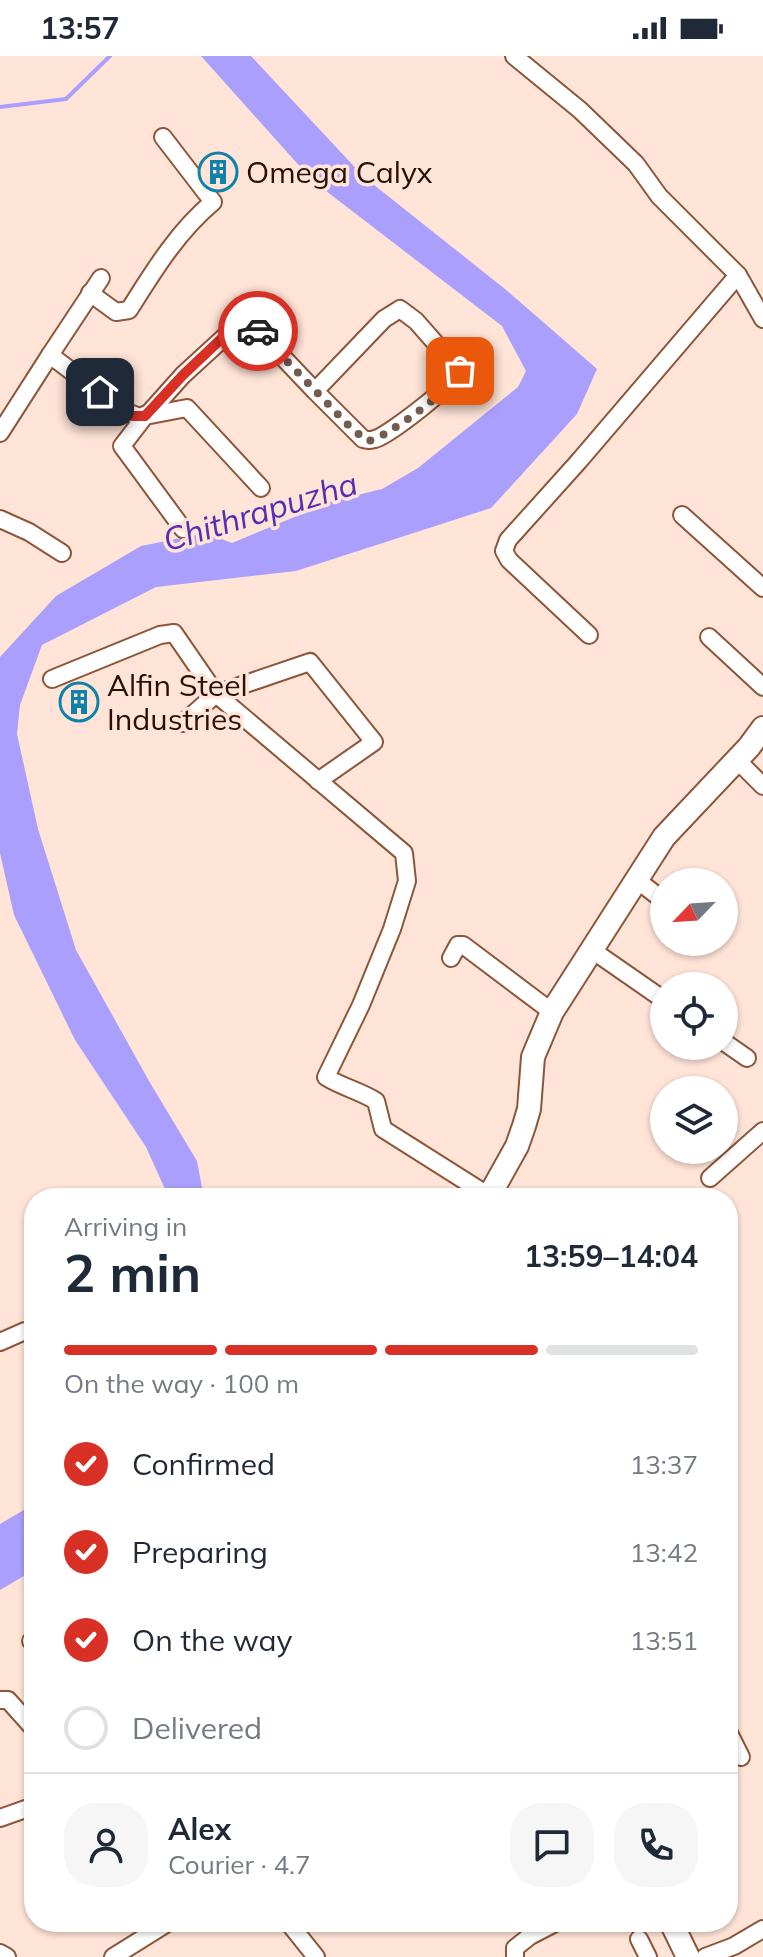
<!DOCTYPE html>
<html lang="en">
<head>
<meta charset="utf-8">
<style>
	body { margin:0; font-family:Mulish,sans-serif; background:#f6f6f7; color:#1f2937; height:100vh; display:flex; flex-direction:column; font-size:30px; white-space:nowrap }
	* { box-sizing:border-box; margin:0 }
	p { font-size:26px; color:#747a83 }
	.icon { flex:none; width:44px; height:44px; fill:none; stroke:currentColor; stroke-width:2; stroke-linecap:round; stroke-linejoin:round }
	.map { position:relative; flex:1; overflow:hidden }
	.panel { position:absolute; left:24px; top:1132px; width:714px; height:744px; display:flex; flex-direction:column; background:#fff; border-radius:32px; box-shadow:0 2px 6px #0004 }
	.panel>* { flex:none }
	.needle { width:52px; rotate:245deg }
	.controls { position:absolute; left:650px; top:812px; display:grid; gap:16px }
	.controls a { display:grid; place-items:center; width:88px; height:88px; border-radius:50%; background:#fff; box-shadow:0 2px 6px #0004; font-size:40px }
	.pin { position:absolute; display:grid; place-items:center; width:68px; height:68px; color:#fff; margin:-34px; border-radius:16px; box-shadow:0 4px 12px #0006 }
	.courier { position:absolute; display:grid; place-items:center; width:80px; height:80px; margin:-40px; border:6px solid #d93025; border-radius:50%; background:#fff; color:#222; box-shadow:0 2px 10px #0007 }
	.summary em { font-style:normal; font-weight:700 }
	.summary div { display:flex; flex-direction:column-reverse }
	.summary { display:flex; align-items:center; justify-content:space-between; height:136px; padding:0 40px }
	h1 { font-size:52px; font-weight:700; line-height:60px }
	.bar { display:grid; grid-template-columns:repeat(4,1fr); gap:12px 8px; align-content:center; height:96px; padding:0 40px }
	.bar i { height:10px; border-radius:6px; background:#e0e1e3 }
	.bar .active { background:#d93025 }
	.bar p { grid-column:span 4 }
	.line { display:flex; align-items:center; gap:20px; padding:0 40px; border-top:2px solid #e0e1e3 }
	.line div { flex:1 }
	.round { display:grid; place-items:center; flex:none; width:84px; height:84px; border-radius:32px; background:#f6f6f7 }
	ol { padding:0 40px; list-style:none }
	li { display:flex; align-items:center; gap:24px; height:88px }
	li p { margin-inline-start:auto }
	li .icon { padding:8px; border-radius:50%; background:#d93025; color:#fff; stroke-width:4 }
	li:last-child { color:#747a83 }
	li i { width:44px; height:44px; border:4px solid #e0e1e3; border-radius:50% }
	.status { display:flex; justify-content:space-between; align-items:center; height:56px; padding:0 40px; background:#fff; direction:ltr }
	.status svg { height:22px; fill:currentColor }
	.map>svg:first-child { display:block }
	.water { fill:#aa9ffc }
	.lines { fill:none; stroke-linecap:round; stroke-linejoin:round }
	.stream { stroke:#aa9ffc; stroke-width:4 }
	.street-casing { stroke:#8e5638; stroke-width:20 }
	.secondary-casing { stroke:#8e5638; stroke-width:26 }
	.street { stroke:#fff; stroke-width:16 }
	.secondary { stroke:#fff; stroke-width:22 }
	.done { stroke:#735b4e; stroke-width:8; stroke-dasharray:0 14.4 }
	.route { stroke:#d93025; stroke-width:10 }
	.labels { text-anchor:middle; dominant-baseline:central; stroke-width:7; stroke-linejoin:round; paint-order:stroke }
	.poi-label { font-size:30px; fill:#271105; stroke:#ffe4d7; text-anchor:start }
	.water-label { font-size:32px; font-style:italic; fill:#542eb4; stroke:#ffe4d7 }
</style>
</head>
<body>
<div class="status"><b>13:57</b><svg viewBox="0 0 49 12"><path d="M0 12V9h3v3zM5 12V6h3v6zM10 12V3h3v9zM15 12V0h3v12zM26 1h20v11H26zM47 4h2v5h-2z"/></svg></div>
<div class="map">
<svg width="763" height="1901" viewBox="0 0 763 1901">
	<rect width="100%" height="100%" fill="#ffe4d7"/>
	<!-- water -->
	<g class="water">
		<path d="M201 0H251L364 121 505 233 597 313 577 358 491 452 296 515 156 531 42 589 20 649 17 678 38 773 76 894 149 1025 197 1105 204 1142H169L146 1091 75 984 14 859 0 797V601L56 540 141 490 206 477 232 487 333 445 382 433 418 412 518 331 526 315 502 270 313 125Z"/>
		<path d="M34 1448V1514L0 1534V1468Z"/>
	</g>
	<g class="lines">
		<!-- stream -->
		<path class="stream" d="M0 51 66 43 110 0"/>
		<defs>
			<g id="street">
				<path d="M514 0 580 54 636 108 659 140 738 219 763 263"/>
				<path d="M90 237 116 256 129 254C153 216 177 176 213 146L163 81"/>
				<path d="M50 299 101 222"/>
				<path d="M0 377 50 299 124 355 140 361 149 357 183 319 242 265 255 272 315 335 384 263 400 253 416 265 460 315C455 328 389 379 375 383 369 385 368 384 363 383L315 335"/>
				<path d="M682 459 763 532"/>
				<path d="M0 463 29 476 62 497"/>
				<path d="M183 473 122 390 145 360 187 352 261 432"/>
				<path d="M589 579 509 504 504 495 508 484 579 405 738 219"/>
				<path d="M709 581 763 631"/>
				<path d="M52 623 160 579 174 577 216 638 310 606 374 686 318 725"/>
				<path d="M183 667 216 638 404 797 407 825 392 873 361 949 326 1021C342 1031 360 1035 376 1045L383 1073 489 1140"/>
				<path d="M737 704 763 730"/>
				<path d="M637 824 664 845"/>
				<path d="M592 894 664 944"/>
				<path d="M451 902 458 889H463L552 956"/>
				<path d="M724 986 747 1002"/>
				<path d="M710 1122 763 1075"/>
				<path d="M0 1286 25 1275 34 1280"/>
				<path d="M31 1585 34 1588"/>
				<path d="M0 1644H8L34 1673"/>
				<path d="M728 1675 741 1701"/>
				<path d="M0 1762 34 1750"/>
				<path d="M288 1866 316 1901"/>
				<path d="M639 1883 648 1901"/>
				<path d="M0 1897 7 1901"/>
				<path d="M113 1901 169 1866"/>
				<path d="M515 1901V1892L530 1880 557 1866"/>
				<path d="M705 1901 734 1890 763 1873"/>
			</g>
			<g id="secondary">
				<path d="M488 1142 517 1090 524 1070 529 1053 533 1001 552 956 664 781 749 691 763 672"/>
				<path d="M671 1866 688 1901"/>
			</g>
		</defs>
		<!-- street casing -->
		<use href="#street" class="street-casing"/>
		<!-- secondary casing -->
		<use href="#secondary" class="secondary-casing"/>
		<!-- street -->
		<use href="#street" class="street"/>
		<!-- secondary -->
		<use href="#secondary" class="secondary"/>
	</g>
	<g class="lines">
		<!-- done -->
		<path class="done" d="M258 275 352 373 368 385C386 382 454 332 460 315"/>
		<!-- route -->
		<path class="route" d="M100 336 132 360H145L183 319 238 267 248 266 258 275"/>
	</g>
	<!-- icons -->
	<defs>
		<symbol id="building-ring" viewBox="-11 -11 22 22"><circle r="9.5" fill="#ffe4d7" stroke="#0f82a9" stroke-width="1.5"/><path d="M-4-6H4V6H1V3H-1V6H-4ZM-2.5-4.3h1.7v1.8h-1.7ZM.8-4.3h1.7v1.8H.8ZM-2.5-1h1.7V.8h-1.7ZM.8-1h1.7V.8H.8Z" fill="#0f82a9"/></symbol>
	</defs>
	<g fill-rule="evenodd">
		<use href="#building-ring" x="196" y="94" width="44" height="44"/>
		<use href="#building-ring" x="57" y="624" width="44" height="44"/>
	</g>
	<g class="labels">
		<!-- poi labels -->
		<g class="poi-label">
			<text x="246" y="116">Omega Calyx</text>
			<text x="107" y="629">Alfin Steel<tspan x="107" dy="34">Industries</tspan></text>
		</g>
		<!-- water labels -->
		<g class="water-label">
			<text transform="translate(260 455) rotate(-17)">Chithrapuzha</text>
		</g>
	</g>
</svg>
<div class="controls">
<a><svg class="needle" viewBox="-14 -14 28 28"><path d="M0-13l5 13h-10z" fill="#e53935"/><path d="M0 13l5-13h-10z" fill="#747a83"/></svg></a>
<a><svg class="icon" aria-label="locate" viewBox="0 0 24 24"><circle cx="12" cy="12" r="6"/><path d="M12 2v4M12 18v4M2 12h4M18 12h4"/></svg></a>
<a><svg class="icon" aria-label="layers" viewBox="0 0 24 24"><path d="M12 4l9 5-9 5-9-5zM3 14l9 5 9-5"/></svg></a>
</div>
<div class="pin" style="left:460px;top:315px;background:#ea580c"><svg class="icon" aria-label="bag" viewBox="0 0 24 24"><path d="M5 8h14l-1 12H6zM9 8a3 3 0 0 1 6 0"/></svg></div>
<div class="pin" style="left:100px;top:336px;background:#1f2937"><svg class="icon" aria-label="home" viewBox="0 0 24 24"><path d="M3 11l9-7 9 7M6 9v11h12V9"/></svg></div>
<div class="courier" style="left:258px;top:275px"><svg class="icon" aria-label="car" viewBox="0 0 24 24"><path d="M5 17H2v-5l4-1 3-4h7l3 4 3 1v5h-3M9 17h6M6 11h13"/><circle cx="7" cy="17" r="2"/><circle cx="17" cy="17" r="2"/></svg></div>
<section class="panel">
<div class="summary"><div><h1>2 min</h1><p>Arriving in</p></div><em>13:59–14:04</em></div>
<div class="bar"><i class="active"></i><i class="active"></i><i class="active"></i><i></i><p>On the way · 100 m</p></div>
<ol>
<li><svg class="icon" aria-label="check" viewBox="0 0 24 24"><path d="M5 12l5 5 9-10"/></svg>Confirmed<p>13:37</p></li>
<li><svg class="icon" aria-label="check" viewBox="0 0 24 24"><path d="M5 12l5 5 9-10"/></svg>Preparing<p>13:42</p></li>
<li><svg class="icon" aria-label="check" viewBox="0 0 24 24"><path d="M5 12l5 5 9-10"/></svg>On the way<p>13:51</p></li>
<li><i></i>Delivered</li>
</ol>
<div class="line" style="height:144px"><a class="round"><svg class="icon" aria-label="person" viewBox="0 0 24 24"><circle cx="12" cy="8" r="4"/><path d="M4 21q1-7 8-7t8 7"/></svg></a><div><b>Alex</b><p>Courier · 4.7</p></div><a class="round"><svg class="icon" aria-label="chat" viewBox="0 0 24 24"><path d="M4 5h16v11H9l-5 4z"/></svg></a><a class="round"><svg class="icon" aria-label="phone" viewBox="0 0 24 24"><path d="M5 4h4l2 5-3 2q2 4 5 5l2-3 5 2v4C11 20 4 13 5 4z"/></svg></a></div>
</section>
</div>
</body>
</html>
